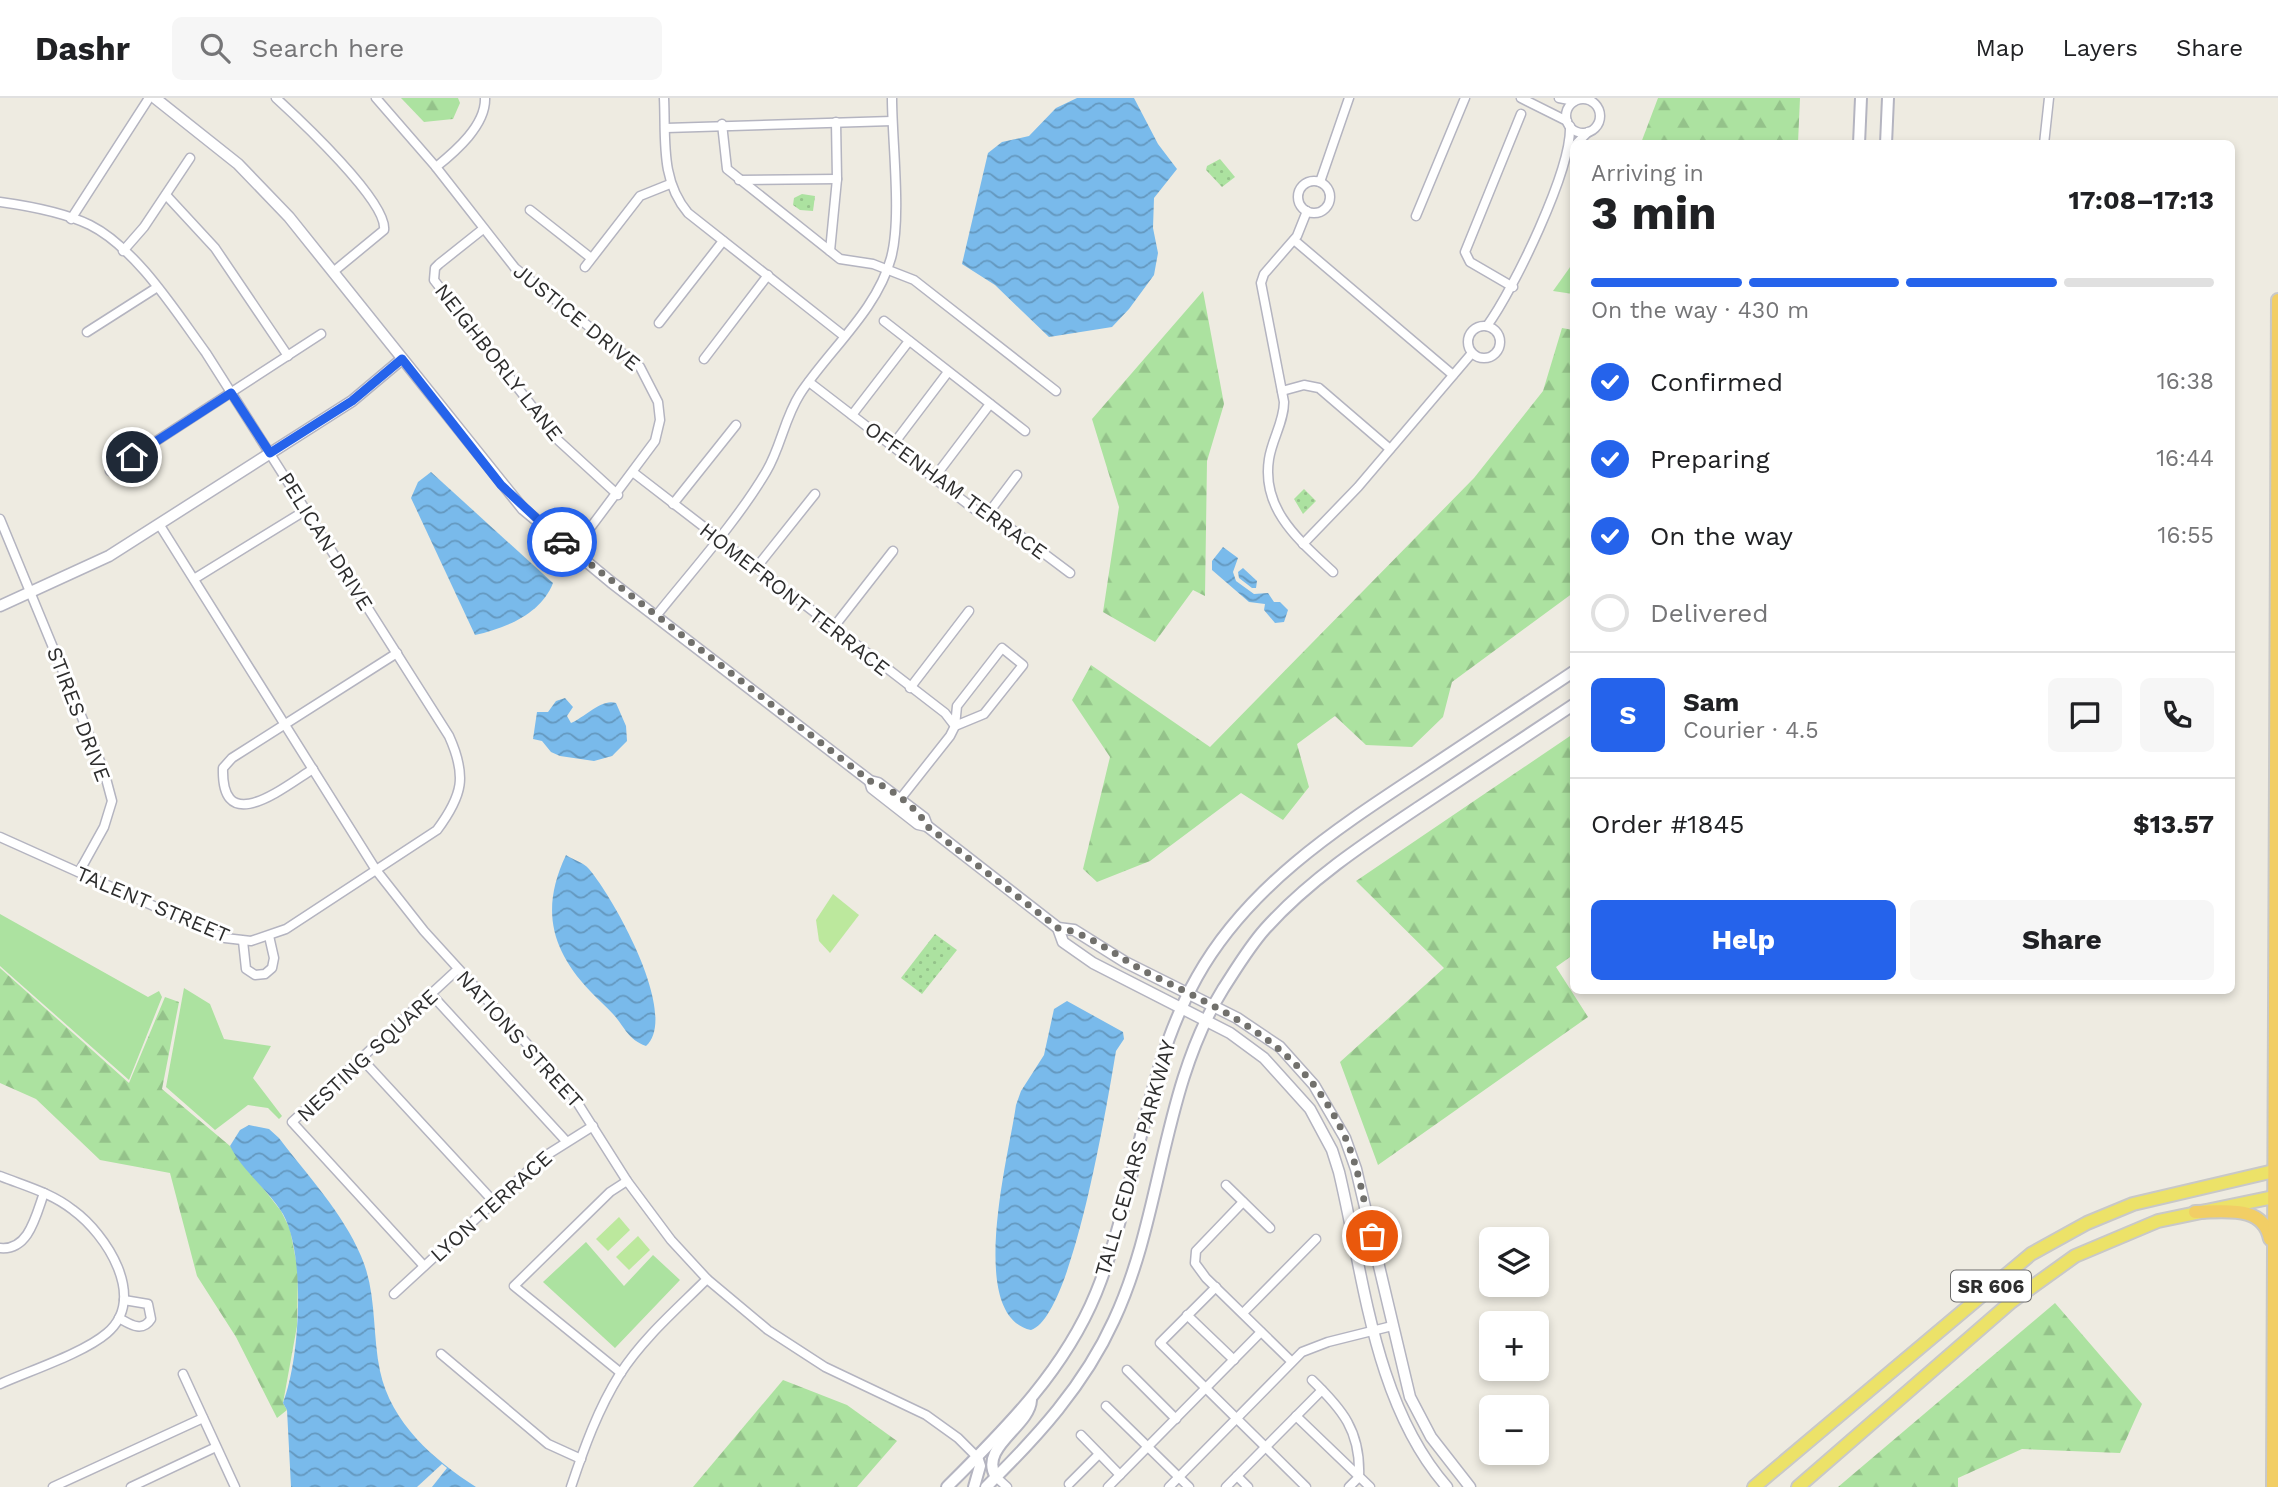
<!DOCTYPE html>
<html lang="en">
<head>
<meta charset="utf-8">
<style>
	body { margin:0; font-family:"Work Sans",sans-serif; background:#f6f6f6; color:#202124; height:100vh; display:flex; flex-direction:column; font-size:26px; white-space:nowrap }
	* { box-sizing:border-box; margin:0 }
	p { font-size:23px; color:#757577 }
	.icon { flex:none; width:38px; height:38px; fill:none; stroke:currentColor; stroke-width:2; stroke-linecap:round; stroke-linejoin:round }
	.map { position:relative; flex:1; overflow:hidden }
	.side { position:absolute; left:1570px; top:42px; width:665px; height:854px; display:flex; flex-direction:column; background:#fff; border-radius:10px; box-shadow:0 4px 10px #0003 }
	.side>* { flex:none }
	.fabs { position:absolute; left:1479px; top:1129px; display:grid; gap:14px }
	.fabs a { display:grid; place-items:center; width:70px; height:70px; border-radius:10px; background:#fff; box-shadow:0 4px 10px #0003; font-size:35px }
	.pin { position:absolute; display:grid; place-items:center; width:60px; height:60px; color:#fff; margin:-30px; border:4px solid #fff; border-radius:50%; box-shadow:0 2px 7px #0007 }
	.courier { position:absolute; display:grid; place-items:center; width:70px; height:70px; margin:-35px; border:5px solid #2563eb; border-radius:50%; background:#fff; color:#222; box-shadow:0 2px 9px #0007 }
	.summary em { font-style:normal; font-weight:700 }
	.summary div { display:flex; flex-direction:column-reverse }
	.summary { display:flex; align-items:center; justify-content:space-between; height:119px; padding:0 21px }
	h1 { font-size:46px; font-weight:700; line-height:52px }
	.bar { display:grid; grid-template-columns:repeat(4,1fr); gap:10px 7px; align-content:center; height:84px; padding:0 21px }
	.bar i { height:9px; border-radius:5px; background:#e0e0e0 }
	.bar .selected { background:#2563eb }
	.bar p { grid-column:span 4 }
	.line { display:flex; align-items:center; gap:18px; padding:0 21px; border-top:2px solid #e0e0e0 }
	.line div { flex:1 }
	.round { display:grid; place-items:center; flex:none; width:74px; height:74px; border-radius:10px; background:#f6f6f6 }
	ol { padding:0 21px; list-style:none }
	li { display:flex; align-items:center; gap:21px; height:77px }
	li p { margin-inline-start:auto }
	li .icon { padding:7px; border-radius:50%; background:#2563eb; color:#fff; stroke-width:4 }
	li:last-child { color:#757577 }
	li i { width:38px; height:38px; border:4px solid #e0e0e0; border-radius:50% }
	.primary-button { display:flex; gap:14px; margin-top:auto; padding:14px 21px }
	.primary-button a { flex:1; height:80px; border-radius:10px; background:#2563eb; color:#fff; font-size:28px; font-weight:700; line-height:80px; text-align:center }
	.primary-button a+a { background:#f6f6f6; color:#202124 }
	header { display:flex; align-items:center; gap:42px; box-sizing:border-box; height:98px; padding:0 35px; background:#fff; border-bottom:2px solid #e0e0e0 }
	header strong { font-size:33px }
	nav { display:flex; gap:38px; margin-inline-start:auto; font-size:24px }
	.search { width:490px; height:63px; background:#f6f6f6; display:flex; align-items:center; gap:18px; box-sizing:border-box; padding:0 24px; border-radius:10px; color:#757577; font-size:26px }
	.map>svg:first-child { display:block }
	.grass { fill:#ace2a0 }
	.forest { fill:url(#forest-firs) }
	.park { fill:url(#park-dots) }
	.pitch { fill:#bce89d }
	.water { fill:url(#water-waves) }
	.pier { fill:#eeebe1 }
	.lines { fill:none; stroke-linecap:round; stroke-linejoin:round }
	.minor-casing { stroke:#b4b4c0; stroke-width:11 }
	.tertiary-casing { stroke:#b4b4c0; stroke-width:13 }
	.secondary-casing { stroke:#b4b4c0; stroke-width:14 }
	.primary-casing { stroke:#c8c8c8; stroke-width:16 }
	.trunk-casing { stroke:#c8c8c8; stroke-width:16 }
	.minor { stroke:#fff; stroke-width:8 }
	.tertiary { stroke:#fff; stroke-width:10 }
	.secondary { stroke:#fff; stroke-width:10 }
	.primary { stroke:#ece268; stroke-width:12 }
	.trunk { stroke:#f2ce65; stroke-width:12 }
	.done { stroke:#71706c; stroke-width:7; stroke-dasharray:0 12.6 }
	.route { stroke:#2563eb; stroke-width:9 }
	.labels { text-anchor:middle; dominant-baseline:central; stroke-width:6; stroke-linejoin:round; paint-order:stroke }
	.shield { fill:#fff; stroke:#6c6c6c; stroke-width:2 }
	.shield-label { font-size:19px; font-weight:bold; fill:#2d2d2d }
	.street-label { font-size:21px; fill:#2d2d2d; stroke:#fff }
</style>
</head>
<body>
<header>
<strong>Dashr</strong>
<div class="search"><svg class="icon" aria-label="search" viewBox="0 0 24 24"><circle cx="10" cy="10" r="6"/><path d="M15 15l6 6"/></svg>Search here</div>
<nav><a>Map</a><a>Layers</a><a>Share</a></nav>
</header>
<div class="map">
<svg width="2278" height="1389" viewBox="0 0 2278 1389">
	<defs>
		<pattern id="forest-firs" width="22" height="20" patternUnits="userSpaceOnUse" patternTransform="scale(1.75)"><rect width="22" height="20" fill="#ace2a0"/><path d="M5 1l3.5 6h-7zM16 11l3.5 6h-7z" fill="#94c28a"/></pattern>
		<pattern id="park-dots" width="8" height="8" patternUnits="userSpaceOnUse" patternTransform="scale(1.75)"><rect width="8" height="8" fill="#ace2a0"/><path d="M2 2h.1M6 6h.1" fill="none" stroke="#94c28a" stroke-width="1.8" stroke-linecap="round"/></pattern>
		<pattern id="water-waves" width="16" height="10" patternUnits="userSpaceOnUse" patternTransform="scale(1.75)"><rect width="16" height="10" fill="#79baeb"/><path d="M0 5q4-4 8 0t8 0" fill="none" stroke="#6498bf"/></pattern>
	</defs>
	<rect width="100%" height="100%" fill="#eeebe1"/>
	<!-- grass -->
	<g class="grass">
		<path d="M0 816 148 899 159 893 162 899 129 982 0 868Z"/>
		<path d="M184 890 210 906 224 941 271 948 253 980 282 1018 279 1021 268 1010 248 1007 215 1032 166 989Z"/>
		<path d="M586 1144 624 1188 653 1157 680 1182 615 1250 543 1184Z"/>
	</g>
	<!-- forest -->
	<g class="forest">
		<path d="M401 0H458L460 5 453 21 424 24Z"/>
		<path d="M1658 0H1800L1798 45H1641Z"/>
		<path d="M1573 165V196L1553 193Z"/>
		<path d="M1203 193 1224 306 1207 363 1205 498 1193 492 1155 544 1103 514 1119 409 1092 321Z"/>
		<path d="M1562 230 1573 232V495L1452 584 1443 619 1412 649 1366 647 1335 618 1297 646 1309 689 1283 722 1241 695 1150 763 1097 784 1083 771 1110 659 1072 602 1091 567 1210 649 1474 380 1543 293Z"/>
		<path d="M1573 636V857L1556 869 1588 919 1378 1067 1340 964 1444 870 1356 783Z"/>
		<path d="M0 870 129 985 165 899 179 904 162 991 230 1048 281 1113 290 1131 298 1173 297 1228 283 1305 287 1312 277 1320 236 1239 197 1178 170 1075 100 1062 36 1001 0 985Z"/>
		<path d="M2055 1205 2142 1306 2120 1355 2022 1351 1958 1380V1389H1838Z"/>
		<path d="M783 1282 847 1307 897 1343 857 1389H693Z"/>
	</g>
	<!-- park -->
	<g class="park">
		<path d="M1220 61 1235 79 1222 89 1206 72 1207 68Z"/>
		<path d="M802 96 815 98 813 113 800 112 793 107 794 100Z"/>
		<path d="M1304 391 1316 403 1303 416 1294 401Z"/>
		<path d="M935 836 957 852 922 896 901 880Z"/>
	</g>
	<!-- pitch -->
	<g class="pitch">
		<path d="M833 796 859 817 830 855 819 843 816 822Z"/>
		<path d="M619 1119 630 1132 608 1153 596 1141Z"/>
		<path d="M638 1138 650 1152 629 1172 616 1159Z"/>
	</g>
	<!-- water -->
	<g class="water">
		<path d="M1077 0H1134L1158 46 1177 71 1154 100 1153 130 1158 155 1154 177 1129 211 1112 229 1049 239 995 187 962 166 988 55 1002 44 1029 38 1056 10Z"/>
		<path d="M431 374 553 485C541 516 506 530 475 537L411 400 418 384Z"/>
		<path d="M1223 449 1238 460 1233 474 1236 483 1254 496 1268 495 1274 504H1280L1288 512 1284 524 1275 525 1264 512 1265 506 1249 504 1212 472V463Z"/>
		<path d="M1243 470 1257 483 1256 490H1252L1239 480 1238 474Z"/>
		<path d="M565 600 573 609 567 618 571 625C585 619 602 600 616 605L626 628 627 643 612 658 594 663 560 658 551 654 542 643 533 641 537 614H548L556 603Z"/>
		<path d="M566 757C573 762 583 764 589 771 613 799 680 917 646 948 627 941 625 929 613 916 606 908 597 901 590 893 550 851 541 810 566 757Z"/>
		<path d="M1067 903 1123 934 1124 941 1116 953C1108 1000 1073 1219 1031 1232 965 1218 1010 1053 1016 1007L1021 993 1044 957 1054 911Z"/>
		<path d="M249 1027 269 1031 279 1040C307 1077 343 1115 361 1158 377 1194 372 1235 380 1273 391 1325 434 1362 476 1389H291L287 1312 283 1305C300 1261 306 1157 283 1116 268 1091 243 1074 230 1048L240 1032Z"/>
	</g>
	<!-- pier -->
	<path class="pier" d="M442 1366 447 1370 432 1389H417Z"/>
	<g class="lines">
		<defs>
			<g id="minor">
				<path d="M276 0C299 21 388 104 384 132L333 174"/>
				<path d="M376 0 436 69 515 170 640 269 658 304 660 322 655 343 573 453"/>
				<path d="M664 0C666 41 660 82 688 115L844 238"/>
				<path d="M1521 0 1567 23"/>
				<path d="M1559 0 1574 3"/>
				<circle cx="1583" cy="18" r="17"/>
				<path d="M722 26 727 71 840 161 873 166 914 182 1056 293"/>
				<path d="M666 30 892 23"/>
				<path d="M1576 46 1588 34"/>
				<path d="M2044 46 2049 0"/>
				<path d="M436 69C456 53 486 27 485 0"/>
				<path d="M739 82 837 81"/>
				<circle cx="1314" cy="99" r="16"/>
				<path d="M1320 84 1349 0"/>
				<path d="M166 97 215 150 288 258"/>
				<path d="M0 104C29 108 63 114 90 127 136 150 176 214 206 255L449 638C467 678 463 697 437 732L286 831 251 843 225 840 0 739"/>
				<path d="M530 112 591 160"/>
				<path d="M1307 113 1297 138 1264 176 1261 185 1284 304C1284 324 1272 341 1269 361 1261 412 1300 443 1333 474"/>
				<path d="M1416 118 1465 0"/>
				<path d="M71 121 149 0"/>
				<path d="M483 131 439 166 435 170 434 182 559 343 618 397"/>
				<path d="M1294 142 1453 277"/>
				<path d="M123 153 144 129 190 60"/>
				<path d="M830 153 837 81 836 24"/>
				<path d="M585 169 640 98 670 86"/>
				<path d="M1513 189 1470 164 1465 154 1521 16"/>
				<path d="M884 223 1025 333"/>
				<path d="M659 225 723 143"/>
				<circle cx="1484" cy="244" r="16"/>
				<path d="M1487 228C1514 191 1572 71 1570 28"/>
				<path d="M87 234 156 190"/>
				<path d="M704 261 768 177"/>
				<path d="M809 284 978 414 1010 430 1070 475"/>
				<path d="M1282 293 1304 287 1319 290 1390 351"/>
				<path d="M852 317 909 243"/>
				<path d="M892 348 948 274"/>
				<path d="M110 373 321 236"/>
				<path d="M634 375 945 615 955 628"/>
				<path d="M934 380 990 306"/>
				<path d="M673 406 736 327"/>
				<path d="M987 417 1017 377"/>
				<path d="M0 421 104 673 112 703 104 729 79 774"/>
				<path d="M159 426 376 772 424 833 570 993 627 1083 671 1142 707 1181 768 1232 825 1269 926 1317 958 1340 977 1359"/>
				<path d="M1303 446 1358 389 1472 255"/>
				<path d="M756 470 815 396"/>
				<path d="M194 481 306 412"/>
				<path d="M656 518C692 473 737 423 766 374 781 349 784 321 800 296 829 252 877 212 891 160 902 120 892 44 892 0"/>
				<path d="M833 530 893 453"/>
				<path d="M910 590 969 513"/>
				<path d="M313 671C284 689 221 741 223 670L232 660 397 555"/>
				<path d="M897 705 950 638 955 628 957 608 1002 550 1023 567 984 616 955 628"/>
				<path d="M243 843 246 871 255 877 265 876 272 870 274 860 269 838"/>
				<path d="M431 896 566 1043"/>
				<path d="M361 960 494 1104"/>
				<path d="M0 1078C25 1088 52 1095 73 1112 106 1136 148 1200 107 1235 84 1255 29 1273 0 1286"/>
				<path d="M1226 1087 1270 1130"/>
				<path d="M1243 1104 1196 1153 1195 1165 1206 1180 1291 1263"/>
				<path d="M0 1150C29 1153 36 1117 44 1095"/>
				<path d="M424 1168 292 1024 458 871"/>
				<path d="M1216 1189 1160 1245 1306 1389"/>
				<path d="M394 1196 542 1060 593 1028"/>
				<path d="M1243 1215 1316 1141"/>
				<path d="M1187 1217 1234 1262"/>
				<path d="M119 1220C130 1226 142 1235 151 1221L148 1206 124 1202"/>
				<path d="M441 1256 548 1346 581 1361"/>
				<path d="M1127 1272 1176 1321"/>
				<path d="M621 1275 514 1188 610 1094 627 1083"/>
				<path d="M183 1276 235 1389"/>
				<path d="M1312 1282C1342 1311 1361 1333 1359 1379L1349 1389"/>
				<path d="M1106 1308 1189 1389"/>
				<path d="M1296 1318 1370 1389"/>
				<path d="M1081 1337 1120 1377"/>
				<path d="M1237 1378 1248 1389"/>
				<path d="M996 1379 1007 1389"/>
				<path d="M1069 1386 1099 1356"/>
				<path d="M53 1389 203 1320"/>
				<path d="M131 1389 216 1349"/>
				<path d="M571 1389C584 1350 598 1311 620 1276 643 1240 677 1211 707 1181"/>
				<path d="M1108 1389 1261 1234"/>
				<path d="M1169 1389 1302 1254 1328 1244 1392 1228"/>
				<path d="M1226 1389 1322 1292"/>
			</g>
			<g id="tertiary">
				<path d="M155 0 238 66 289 119 523 411 611 484 870 683 878 685 924 720 927 728"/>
				<path d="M0 508 109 458 352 303 402 261"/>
				<path d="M870 683 872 690 918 726 927 728 1058 830 1074 832 1125 864 1237 920 1280 949 1314 987 1345 1040 1356 1071 1410 1299 1431 1339 1470 1389"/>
				<path d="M1058 830 1063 844 1093 865 1230 935 1264 960 1310 1011 1332 1052 1339 1074C1364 1179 1374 1306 1447 1389"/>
			</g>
			<g id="secondary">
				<path d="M1859 46 1861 0"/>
				<path d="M1886 46 1888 0"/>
				<path d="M996 1379C978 1350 1030 1328 1031 1302"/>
				<path d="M947 1389C1006 1330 1064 1273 1096 1195 1138 1092 1142 976 1197 879 1248 788 1336 731 1421 675 1472 641 1522 608 1573 574"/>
				<path d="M974 1389 980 1368 977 1359"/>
				<path d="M986 1389C1037 1339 1084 1288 1114 1222 1163 1117 1161 991 1223 891 1236 871 1249 849 1265 831 1309 782 1365 745 1419 709 1470 675 1522 641 1573 607"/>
			</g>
			<g id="primary">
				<path d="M1754 1389 2031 1156 2087 1125 2133 1106 2278 1072"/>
				<path d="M1798 1389 2011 1204 2075 1158 2158 1123 2278 1098"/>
			</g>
			<g id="trunk">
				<path d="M2195 1114C2224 1114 2263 1106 2270 1141"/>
				<path d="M2273 1389 2278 202"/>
			</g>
		</defs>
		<!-- minor casing -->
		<use href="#minor" class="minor-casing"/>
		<!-- tertiary casing -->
		<use href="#tertiary" class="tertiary-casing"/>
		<!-- secondary casing -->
		<use href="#secondary" class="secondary-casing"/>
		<!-- primary casing -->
		<use href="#primary" class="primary-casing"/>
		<!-- trunk casing -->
		<use href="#trunk" class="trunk-casing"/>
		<!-- minor -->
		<use href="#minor" class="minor"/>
		<!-- tertiary -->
		<use href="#tertiary" class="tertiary"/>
		<!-- secondary -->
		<use href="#secondary" class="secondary"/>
		<!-- primary -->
		<use href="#primary" class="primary"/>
		<!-- trunk -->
		<use href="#trunk" class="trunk"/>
	</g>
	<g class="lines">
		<!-- done -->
		<path class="done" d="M562 444 870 683C886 686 920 712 927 728L1058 830C1089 834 1120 861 1148 875 1233 917 1304 948 1345 1039 1359 1070 1364 1105 1372 1138"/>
		<!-- route -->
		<path class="route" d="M132 359 231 295 270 355 352 303 402 261 501 387 562 444"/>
	</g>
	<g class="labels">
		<!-- shield labels -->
		<rect class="shield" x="1951" y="1172.5" width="80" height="31" rx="5"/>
		<g class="shield-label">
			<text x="1991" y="1188">SR 606</text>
		</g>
		<!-- street labels -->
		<g class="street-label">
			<text transform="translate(577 219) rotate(39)">JUSTICE DRIVE</text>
			<text transform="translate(499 264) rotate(52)">NEIGHBORLY LANE</text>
			<text transform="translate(956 392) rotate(36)">OFFENHAM TERRACE</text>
			<text transform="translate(326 443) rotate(58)">PELICAN DRIVE</text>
			<text transform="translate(795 501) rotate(38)">HOMEFRONT TERRACE</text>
			<text transform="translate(79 616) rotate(69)">STIRES DRIVE</text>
			<text transform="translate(153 806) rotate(23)">TALENT STREET</text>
			<text transform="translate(520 941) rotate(48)">NATIONS STREET</text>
			<text transform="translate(367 957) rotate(-43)">NESTING SQUARE</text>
			<text transform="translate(1135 1060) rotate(-74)">TALL CEDARS PARKWAY</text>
			<text transform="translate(491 1108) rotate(-42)">LYON TERRACE</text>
		</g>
	</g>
</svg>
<div class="fabs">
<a><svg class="icon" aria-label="layers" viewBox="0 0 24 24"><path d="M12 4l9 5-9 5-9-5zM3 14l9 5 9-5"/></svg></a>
<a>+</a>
<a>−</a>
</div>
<div class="pin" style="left:1372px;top:1138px;background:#ea580c"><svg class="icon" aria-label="bag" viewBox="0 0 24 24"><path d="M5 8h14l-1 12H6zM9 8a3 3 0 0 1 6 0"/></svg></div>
<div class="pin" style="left:132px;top:359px;background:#1f2937"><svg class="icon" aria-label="home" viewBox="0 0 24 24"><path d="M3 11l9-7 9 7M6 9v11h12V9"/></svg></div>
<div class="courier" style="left:562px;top:444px"><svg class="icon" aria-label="car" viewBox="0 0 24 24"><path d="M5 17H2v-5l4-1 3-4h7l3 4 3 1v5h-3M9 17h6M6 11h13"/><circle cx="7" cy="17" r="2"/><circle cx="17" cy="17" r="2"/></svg></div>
<section class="side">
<div class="summary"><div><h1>3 min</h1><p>Arriving in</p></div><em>17:08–17:13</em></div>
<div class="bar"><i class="selected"></i><i class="selected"></i><i class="selected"></i><i></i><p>On the way · 430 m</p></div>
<ol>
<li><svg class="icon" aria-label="check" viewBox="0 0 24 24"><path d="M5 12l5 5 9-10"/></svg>Confirmed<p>16:38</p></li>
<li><svg class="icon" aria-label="check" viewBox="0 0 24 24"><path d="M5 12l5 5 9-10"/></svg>Preparing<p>16:44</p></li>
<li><svg class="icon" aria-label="check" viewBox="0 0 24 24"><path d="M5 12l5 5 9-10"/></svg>On the way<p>16:55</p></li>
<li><i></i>Delivered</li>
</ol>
<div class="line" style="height:126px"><b class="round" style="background:#2563eb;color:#fff">S</b><div><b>Sam</b><p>Courier · 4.5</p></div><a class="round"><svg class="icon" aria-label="chat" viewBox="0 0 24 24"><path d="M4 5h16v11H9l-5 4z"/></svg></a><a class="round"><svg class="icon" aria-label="phone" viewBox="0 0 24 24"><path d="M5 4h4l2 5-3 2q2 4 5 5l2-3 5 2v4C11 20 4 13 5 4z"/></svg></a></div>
<div class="line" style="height:91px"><div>Order #1845</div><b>$13.57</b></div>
<div class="primary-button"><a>Help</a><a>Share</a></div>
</section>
</div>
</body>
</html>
